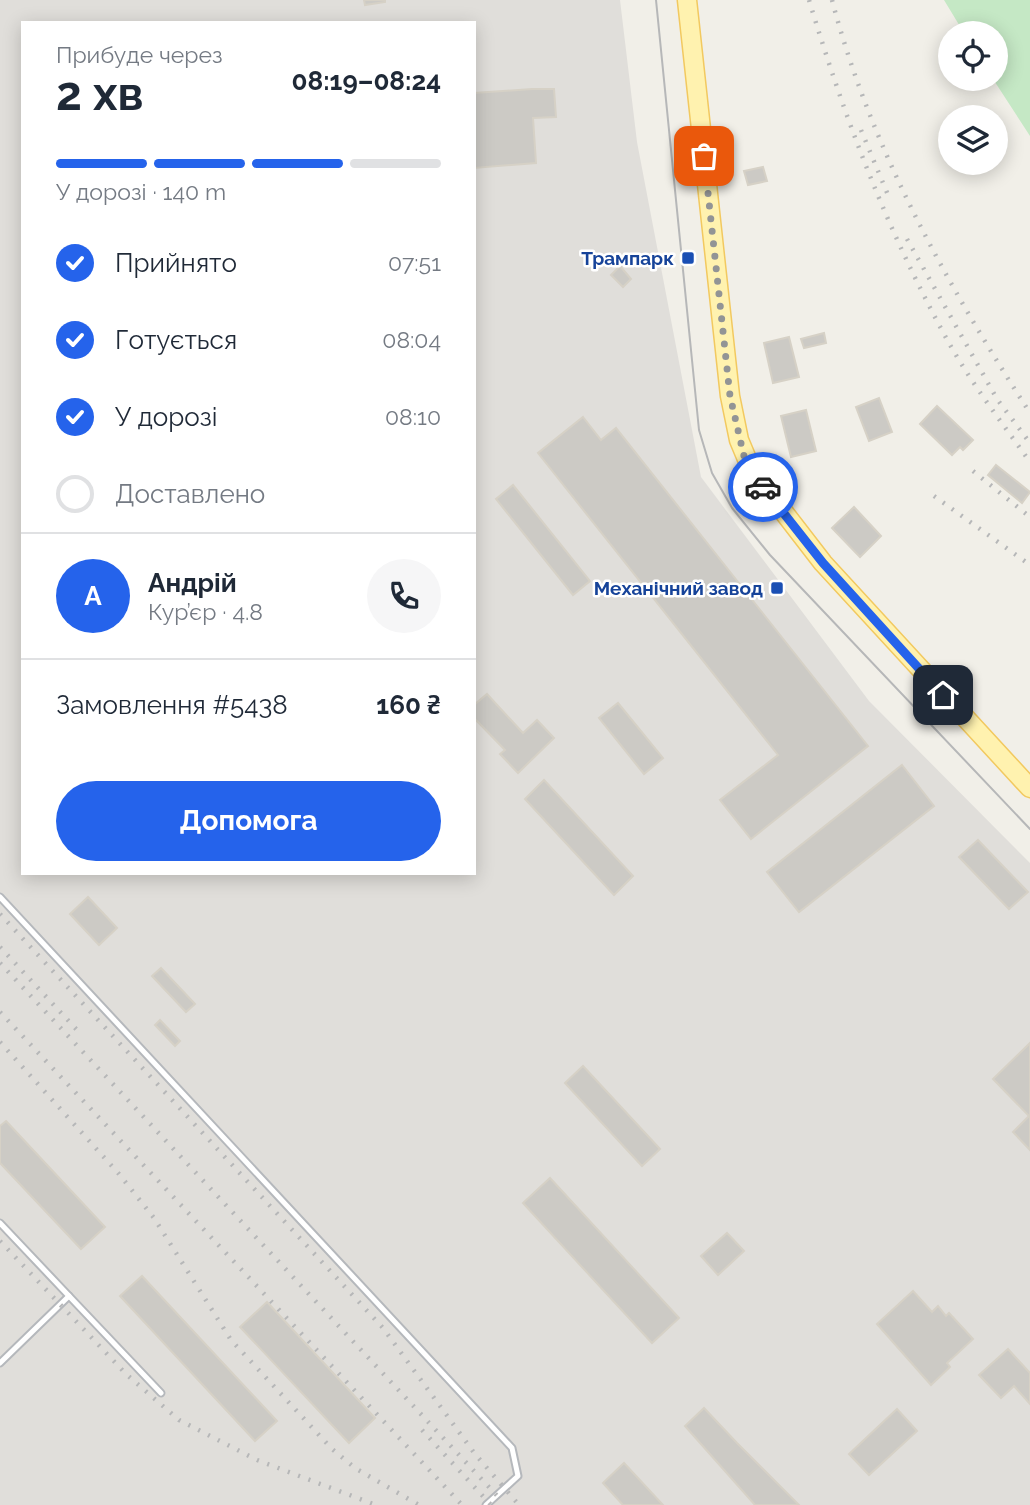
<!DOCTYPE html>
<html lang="uk">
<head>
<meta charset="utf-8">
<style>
	body { margin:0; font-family:Raleway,sans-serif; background:#f6f6f7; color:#1f2937; height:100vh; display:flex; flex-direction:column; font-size:26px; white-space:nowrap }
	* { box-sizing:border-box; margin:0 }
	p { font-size:23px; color:#747a83 }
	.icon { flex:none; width:38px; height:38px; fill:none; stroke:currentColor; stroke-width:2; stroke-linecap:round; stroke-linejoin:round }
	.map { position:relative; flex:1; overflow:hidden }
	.drawer { position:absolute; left:21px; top:21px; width:455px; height:854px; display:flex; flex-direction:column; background:#fff; border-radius:0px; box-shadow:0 4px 18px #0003 }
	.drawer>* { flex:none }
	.controls { position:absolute; left:938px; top:21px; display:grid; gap:14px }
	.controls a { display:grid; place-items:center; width:70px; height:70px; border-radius:50%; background:#fff; box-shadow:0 4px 18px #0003; font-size:35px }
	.pin { position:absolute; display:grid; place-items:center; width:60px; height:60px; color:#fff; margin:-30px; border-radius:14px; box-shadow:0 4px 10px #0006 }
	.courier { position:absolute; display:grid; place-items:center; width:70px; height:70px; margin:-35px; border:5px solid #2563eb; border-radius:50%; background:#fff; color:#222; box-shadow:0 2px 9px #0007 }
	.headline em { font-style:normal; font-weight:700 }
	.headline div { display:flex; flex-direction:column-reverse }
	.headline { display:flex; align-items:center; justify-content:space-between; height:119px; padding:0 35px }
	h1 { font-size:46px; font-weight:700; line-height:52px }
	.bar { display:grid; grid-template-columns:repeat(4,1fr); gap:10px 7px; align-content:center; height:84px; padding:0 35px }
	.bar i { height:9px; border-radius:5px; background:#e0e1e3 }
	.bar .active { background:#2563eb }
	.bar p { grid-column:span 4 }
	.line { display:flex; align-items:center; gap:18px; padding:0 35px; border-top:2px solid #e0e1e3 }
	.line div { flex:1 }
	.round { display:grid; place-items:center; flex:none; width:74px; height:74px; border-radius:37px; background:#f6f6f7 }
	ol { padding:0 35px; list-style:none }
	li { display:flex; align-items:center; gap:21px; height:77px }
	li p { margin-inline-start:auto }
	li .icon { padding:7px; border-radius:50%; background:#2563eb; color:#fff; stroke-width:4 }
	li:last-child { color:#747a83 }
	li i { width:38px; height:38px; border:4px solid #e0e1e3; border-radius:50% }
	.primary-button { display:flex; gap:14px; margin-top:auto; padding:14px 35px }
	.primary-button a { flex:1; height:80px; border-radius:42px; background:#2563eb; color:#fff; font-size:28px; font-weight:700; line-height:80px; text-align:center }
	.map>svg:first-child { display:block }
	.industrial { fill:#e0deda; fill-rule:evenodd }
	.green { fill:#c5e8c5 }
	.building { fill:#cccac5; stroke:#d6d1c6; stroke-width:2 }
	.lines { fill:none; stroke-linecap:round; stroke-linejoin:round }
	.service-casing { stroke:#b5b8bc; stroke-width:9 }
	.primary-casing { stroke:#f2c960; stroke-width:21 }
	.service { stroke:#fff; stroke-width:5 }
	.primary { stroke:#fff2af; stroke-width:18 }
	.tram { stroke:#b6b7b8; stroke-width:2 }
	.rail { stroke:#b6b7b8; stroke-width:4.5; stroke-dasharray:2 9; stroke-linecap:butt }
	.done { stroke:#929495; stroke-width:7; stroke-dasharray:0 12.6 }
	.route { stroke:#2563eb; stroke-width:9 }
	.transit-dot { fill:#1a4fb4; stroke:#fff; stroke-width:2.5 }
	.labels { text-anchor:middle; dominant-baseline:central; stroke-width:5; stroke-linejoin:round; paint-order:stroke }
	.transit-label { font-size:19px; font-weight:bold; fill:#164399; stroke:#fff; text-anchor:end }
</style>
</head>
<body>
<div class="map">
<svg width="1030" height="1505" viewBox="0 0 1030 1505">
	<rect width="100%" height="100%" fill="#f1efe8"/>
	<!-- industrial -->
	<path class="industrial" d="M0 0H620L637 142 701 477 869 701 1030 863V1505H0ZM23 23H474V873H23Z"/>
	<!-- green -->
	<path class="green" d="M944 0H1030V136L993 79H996V33H964Z"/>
	<!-- building -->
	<g class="building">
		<path d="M364 0H385V2L365 5Z"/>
		<path d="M532 89H554L556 117 533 118 536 163 474 168V93Z"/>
		<path d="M763 167 767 181 748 185 744 171Z"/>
		<path d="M620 266 631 279 623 287 611 275Z"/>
		<path d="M824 333 826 343 804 348 801 339Z"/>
		<path d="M789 337 799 377 773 383 764 343Z"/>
		<path d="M879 398 892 432 869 441 856 407Z"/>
		<path d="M937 406 973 440 963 450 960 447 952 455 920 424Z"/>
		<path d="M806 410 816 451 791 457 781 416Z"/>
		<path d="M583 417 601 440 616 428 868 746 751 839 720 800 778 755 538 453Z"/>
		<path d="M996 465 1030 492 1022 503 988 475Z"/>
		<path d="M513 485 590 581 573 595 496 499Z"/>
		<path d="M854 507 881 536 860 557 832 528Z"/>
		<path d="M487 694 523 733 537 720 554 738 518 773 500 754 505 750 474 718V705Z"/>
		<path d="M618 703 663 758 644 774 599 718Z"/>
		<path d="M902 765 934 806 799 912 767 872Z"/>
		<path d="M544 780 633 876 614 895 525 799Z"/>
		<path d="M978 840 1028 892 1009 909 959 857Z"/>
		<path d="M88 897 117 928 99 945 70 914Z"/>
		<path d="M161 968 195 1004 186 1012 152 976Z"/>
		<path d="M160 1020 180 1041 175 1046 155 1025Z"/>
		<path d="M1030 1043V1150L1013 1132 1029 1116 993 1079Z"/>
		<path d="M583 1066 660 1149 642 1166 565 1083Z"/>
		<path d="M6 1121 105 1227 81 1249 0 1163V1126Z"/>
		<path d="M550 1178 679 1318 652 1343 523 1203Z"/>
		<path d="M727 1233 744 1251 718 1275 701 1256Z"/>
		<path d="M142 1276 277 1421 255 1441 120 1296Z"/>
		<path d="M913 1291 932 1312 938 1306 946 1316 949 1313 973 1339 947 1363 950 1367 931 1385 877 1324Z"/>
		<path d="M267 1302 375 1418 349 1443 240 1327Z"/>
		<path d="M1008 1349 1030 1373V1404L1014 1386 1001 1398 979 1375Z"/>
		<path d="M704 1408 737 1443 799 1505H755L685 1426Z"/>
		<path d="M897 1409 917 1431 869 1475 849 1454Z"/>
		<path d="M624 1463 663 1505H623L603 1483Z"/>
	</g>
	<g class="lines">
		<defs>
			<g id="service">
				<path d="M0 897 512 1448 518 1476 486 1505"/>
				<path d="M0 1223 69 1296"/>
				<path d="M0 1363 69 1296 161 1393"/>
			</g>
			<path id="primary" d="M687 0 730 396 739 440 752 471 823 563 1030 788"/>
		</defs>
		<!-- service casing -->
		<use href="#service" class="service-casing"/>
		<!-- primary casing -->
		<use href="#primary" class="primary-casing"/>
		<!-- service -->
		<use href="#service" class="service"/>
		<!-- primary -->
		<use href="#primary" class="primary"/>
		<!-- tram -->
		<path class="tram" d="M656 0 699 430 712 473 732 508 770 555 1030 829"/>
		<!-- rail -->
		<g class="rail">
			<path d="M809 0C845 119 885 225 944 334 968 379 1000 420 1030 462"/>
			<path d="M832 0C871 149 947 285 1030 413"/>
			<path d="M861 130 888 195"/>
			<path d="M907 239 997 399 1030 443"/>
			<path d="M973 471 1030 517"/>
			<path d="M934 496 1030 565"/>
			<path d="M0 914 383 1328 475 1454 519 1505"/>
			<path d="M0 947 77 1030"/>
			<path d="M0 963 502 1501"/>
			<path d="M0 1012 462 1505"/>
			<path d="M0 1042 119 1174 154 1218 231 1340 332 1449 355 1468 419 1505"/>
			<path d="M0 1241 126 1374 179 1420 257 1460 376 1505"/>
			<path d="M422 1430 491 1505"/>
		</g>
	</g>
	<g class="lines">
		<!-- done -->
		<path class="done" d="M704 156 730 396 744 456 763 487"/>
		<!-- route -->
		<path class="route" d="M763 487 823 563 943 695"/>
	</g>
	<!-- markers -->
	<g class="transit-dot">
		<rect x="681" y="251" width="14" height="14" rx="3.5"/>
		<rect x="770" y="581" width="14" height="14" rx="3.5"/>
	</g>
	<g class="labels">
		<!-- transit labels -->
		<g class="transit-label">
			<text x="674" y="258">Трампарк</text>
			<text x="763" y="588">Механічний завод</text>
		</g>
	</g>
</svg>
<div class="controls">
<a><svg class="icon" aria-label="locate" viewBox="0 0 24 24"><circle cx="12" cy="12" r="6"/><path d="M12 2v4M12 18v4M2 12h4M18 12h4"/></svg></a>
<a><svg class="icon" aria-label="layers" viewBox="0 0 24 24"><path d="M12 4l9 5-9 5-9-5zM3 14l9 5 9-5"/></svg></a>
</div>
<div class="pin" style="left:704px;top:156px;background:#ea580c"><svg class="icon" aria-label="bag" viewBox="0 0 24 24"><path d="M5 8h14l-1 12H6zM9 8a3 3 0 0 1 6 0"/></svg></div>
<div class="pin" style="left:943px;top:695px;background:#1f2937"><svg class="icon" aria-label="home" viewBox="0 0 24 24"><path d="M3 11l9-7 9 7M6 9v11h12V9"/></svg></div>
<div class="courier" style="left:763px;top:487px"><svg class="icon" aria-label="car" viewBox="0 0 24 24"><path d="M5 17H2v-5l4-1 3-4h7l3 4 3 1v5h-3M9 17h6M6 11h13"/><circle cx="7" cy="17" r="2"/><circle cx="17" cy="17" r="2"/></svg></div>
<section class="drawer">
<div class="headline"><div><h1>2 хв</h1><p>Прибуде через</p></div><em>08:19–08:24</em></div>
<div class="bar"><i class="active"></i><i class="active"></i><i class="active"></i><i></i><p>У дорозі · 140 m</p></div>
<ol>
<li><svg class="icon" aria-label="check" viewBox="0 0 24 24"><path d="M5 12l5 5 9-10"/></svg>Прийнято<p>07:51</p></li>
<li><svg class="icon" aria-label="check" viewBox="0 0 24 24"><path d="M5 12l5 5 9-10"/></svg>Готується<p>08:04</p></li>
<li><svg class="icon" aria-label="check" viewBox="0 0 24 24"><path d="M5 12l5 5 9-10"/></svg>У дорозі<p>08:10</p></li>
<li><i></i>Доставлено</li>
</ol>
<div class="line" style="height:126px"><b class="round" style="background:#2563eb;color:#fff">А</b><div><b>Андрій</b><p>Кур’єр · 4.8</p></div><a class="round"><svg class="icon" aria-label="phone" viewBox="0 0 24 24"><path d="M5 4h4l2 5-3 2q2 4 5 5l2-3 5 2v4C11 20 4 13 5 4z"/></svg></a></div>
<div class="line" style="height:91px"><div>Замовлення #5438</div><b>160 ₴</b></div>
<div class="primary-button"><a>Допомога</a></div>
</section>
</div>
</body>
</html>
